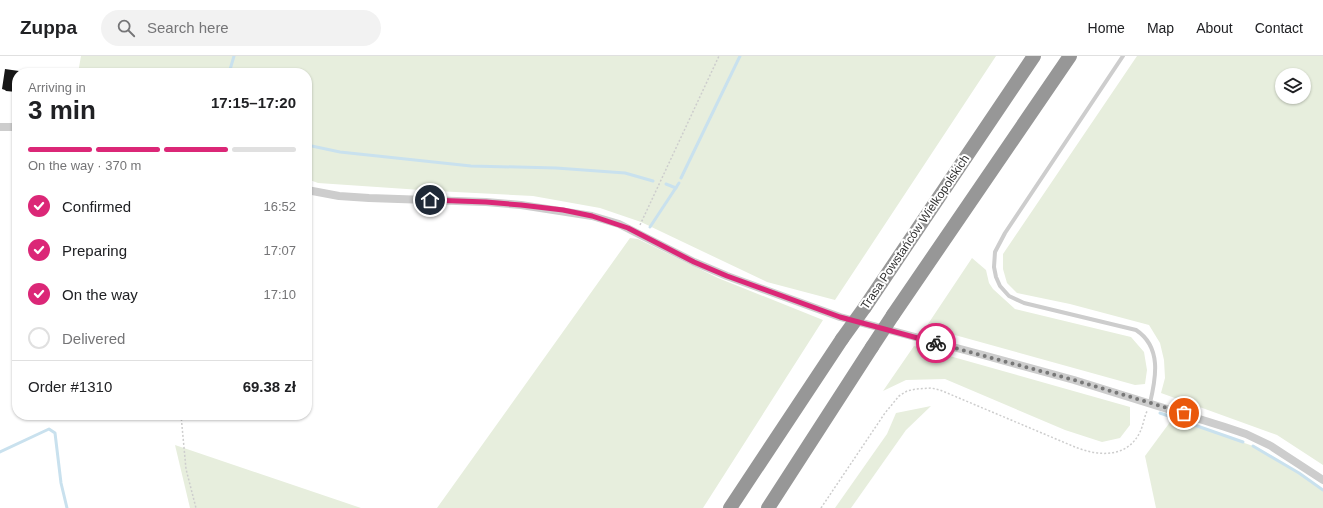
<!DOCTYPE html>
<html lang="en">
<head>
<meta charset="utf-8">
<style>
	body { margin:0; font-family:Arial,sans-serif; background:#f2f2f2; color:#202124; height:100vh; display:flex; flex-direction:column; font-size:15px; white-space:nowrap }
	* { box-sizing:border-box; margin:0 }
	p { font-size:13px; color:#757577 }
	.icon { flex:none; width:22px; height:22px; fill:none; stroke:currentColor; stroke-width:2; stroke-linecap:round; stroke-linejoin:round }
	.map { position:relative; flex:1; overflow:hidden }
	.details { position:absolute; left:12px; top:12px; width:300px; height:352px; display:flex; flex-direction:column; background:#fff; border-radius:16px; box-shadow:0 1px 3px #0004 }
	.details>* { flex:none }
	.controls { position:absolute; left:1275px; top:12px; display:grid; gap:8px }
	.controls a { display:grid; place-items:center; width:36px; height:36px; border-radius:50%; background:#fff; box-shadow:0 1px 3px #0004; font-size:20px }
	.pin { position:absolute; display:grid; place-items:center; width:34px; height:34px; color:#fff; margin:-17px; border:2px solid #fff; border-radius:50%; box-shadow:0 1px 4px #0007 }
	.courier { position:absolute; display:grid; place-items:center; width:40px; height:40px; margin:-20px; border:3px solid #db2777; border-radius:50%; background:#fff; color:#222; box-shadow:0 1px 5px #0007 }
	.headline em { font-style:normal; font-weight:700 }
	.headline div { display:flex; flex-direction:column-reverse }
	.headline { display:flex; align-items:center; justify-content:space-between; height:68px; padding:0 16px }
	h1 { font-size:26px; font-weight:700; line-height:30px }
	.bar { display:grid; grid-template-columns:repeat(4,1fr); gap:6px 4px; align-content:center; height:48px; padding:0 16px }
	.bar i { height:5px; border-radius:3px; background:#e0e0e0 }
	.bar .current { background:#db2777 }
	.bar p { grid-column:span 4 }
	.line { display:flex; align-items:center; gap:10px; padding:0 16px; border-top:1px solid #e0e0e0 }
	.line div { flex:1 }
	ol { padding:0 16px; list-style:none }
	li { display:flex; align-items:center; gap:12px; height:44px }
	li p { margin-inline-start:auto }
	li .icon { padding:4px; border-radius:50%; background:#db2777; color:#fff; stroke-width:4 }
	li:last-child { color:#757577 }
	li i { width:22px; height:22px; border:2px solid #e0e0e0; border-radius:50% }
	header { display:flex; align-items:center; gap:24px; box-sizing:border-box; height:56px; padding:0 20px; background:#fff; border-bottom:1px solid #e0e0e0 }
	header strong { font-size:19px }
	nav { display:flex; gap:22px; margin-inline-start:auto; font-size:14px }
	.search { width:280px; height:36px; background:#f2f2f2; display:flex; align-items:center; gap:10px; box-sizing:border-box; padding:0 14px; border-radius:22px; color:#757577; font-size:15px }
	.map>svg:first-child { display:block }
	.grass { fill:#e7eedd; fill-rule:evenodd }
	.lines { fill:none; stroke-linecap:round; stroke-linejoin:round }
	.stream { stroke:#c9e1ee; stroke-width:3 }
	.building { fill:#171717 }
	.path { stroke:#cdcdcd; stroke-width:1.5; stroke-dasharray:2 2; stroke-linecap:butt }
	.lane { stroke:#cdcdcd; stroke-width:4 }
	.street { stroke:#cdcdcd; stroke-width:8 }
	.highway { stroke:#979797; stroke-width:14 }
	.highway-bridge { stroke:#979797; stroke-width:14 }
	.done { stroke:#787878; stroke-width:4; stroke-dasharray:0 7.2 }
	.route { stroke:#db2777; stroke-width:5 }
	.labels { text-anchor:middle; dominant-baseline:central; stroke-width:4; stroke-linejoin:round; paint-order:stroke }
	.street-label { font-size:12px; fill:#303030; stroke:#fff }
</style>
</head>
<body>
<header>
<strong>Zuppa</strong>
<div class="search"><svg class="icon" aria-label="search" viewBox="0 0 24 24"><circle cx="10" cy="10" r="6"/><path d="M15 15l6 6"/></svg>Search here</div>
<nav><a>Home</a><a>Map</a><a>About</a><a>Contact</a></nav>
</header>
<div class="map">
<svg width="1323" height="452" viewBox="0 0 1323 452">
	<rect width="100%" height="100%" fill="#fff"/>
	<!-- grass -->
	<g class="grass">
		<path d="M81 0H996L835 244 767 226 641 166 600 152 533 140 436 135 318 127 307 123V17H78Z"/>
		<path d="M1137 0H1323V409L1277 379 1161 337 1165 322 1164 304 1160 287 1149 269 1070 248 1017 237 1007 227 1003 213V198ZM1282 19H1304V41H1282Z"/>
		<path d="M630 182 638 183 718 222 823 264 703 452H437Z"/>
		<path d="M972 202 986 214 989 227 993 233 1015 253 1131 281 1144 296 1147 314 1145 328 1135 329 926 271Z"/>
		<path d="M914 290 1130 351V369L1120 382 1102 386 1065 374 945 323 906 324 883 335Z"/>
		<path d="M931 350 906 374 851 452H835L887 378 896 357Z"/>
		<path d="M1173 362 1253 390 1299 417 1323 434V452H1156L1145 400Z"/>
		<path d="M175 389 361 452H190Z"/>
	</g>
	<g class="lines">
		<!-- stream -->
		<g class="stream">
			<path d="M229 17 234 0"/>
			<path d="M307 89 340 96 471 110 556 112 625 117 653 125"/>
			<path d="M681 122 740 0"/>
			<path d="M666 128 676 132"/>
			<path d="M650 171 679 127"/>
			<path d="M1160 357 1243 386"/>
			<path d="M1253 390 1299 417 1323 434"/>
			<path d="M0 396 49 373 55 377 61 427 67 452"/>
		</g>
	</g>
	<!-- building -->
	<path class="building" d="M5 13 19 15V17H17L16 36 6 35 5 34 2 33Z"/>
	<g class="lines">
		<!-- path -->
		<g class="path">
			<path d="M640 169 719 0"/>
			<path d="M181 359 186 413 196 452"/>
			<path d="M821 452 885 357 899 340 907 335 916 333 931 332 940 334 1075 391C1097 400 1127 403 1140 376 1143 370 1144 362 1147 355"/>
		</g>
		<!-- lane -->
		<path class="lane" d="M1123 0 1005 177 995 196 994 211 996 221 1000 230 1009 240 1024 247 1136 274C1162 291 1156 322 1150 347"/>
		<!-- street -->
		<g class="street">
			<path d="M0 71H17"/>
			<path d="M307 134 339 140 369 142 486 146 521 149 592 160 619 168 694 206 727 220 840 261 983 299 1074 324 1225 371 1246 378 1271 390 1323 424"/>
		</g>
		<!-- highway -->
		<g class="highway">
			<path d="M865 251 1034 0"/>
			<path d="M893 259 1070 0"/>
			<path d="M730 452 842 283"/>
			<path d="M768 452 872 291"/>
		</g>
		<!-- highway-bridge -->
		<g class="highway-bridge">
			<path d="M842 283 865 251"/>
			<path d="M872 291 893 259"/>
		</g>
	</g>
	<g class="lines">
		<!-- done -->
		<path class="done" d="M936 287 1074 324 1184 357"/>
		<!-- route -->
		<path class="route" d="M430 144 486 146 521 149 563 154 592 160 628 172 694 206 727 220 840 261 936 287"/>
	</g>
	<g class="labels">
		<!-- street labels -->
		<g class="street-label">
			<text transform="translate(915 176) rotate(-56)">Trasa Powstańców Wielkopolskich</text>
		</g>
	</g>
</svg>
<div class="controls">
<a><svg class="icon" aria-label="layers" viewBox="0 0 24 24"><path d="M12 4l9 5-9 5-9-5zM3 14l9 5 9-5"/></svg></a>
</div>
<div class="pin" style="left:1184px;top:357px;background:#ea580c"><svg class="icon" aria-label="bag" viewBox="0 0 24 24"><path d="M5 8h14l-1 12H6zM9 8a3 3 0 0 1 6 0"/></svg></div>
<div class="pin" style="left:430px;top:144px;background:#1f2937"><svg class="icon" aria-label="home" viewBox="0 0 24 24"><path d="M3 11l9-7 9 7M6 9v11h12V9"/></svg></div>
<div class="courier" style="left:936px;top:287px"><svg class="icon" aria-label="bike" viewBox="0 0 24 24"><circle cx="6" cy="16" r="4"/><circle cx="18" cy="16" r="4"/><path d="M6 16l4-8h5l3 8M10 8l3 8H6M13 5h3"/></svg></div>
<section class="details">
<div class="headline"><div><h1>3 min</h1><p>Arriving in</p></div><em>17:15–17:20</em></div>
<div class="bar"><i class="current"></i><i class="current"></i><i class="current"></i><i></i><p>On the way · 370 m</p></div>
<ol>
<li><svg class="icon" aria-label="check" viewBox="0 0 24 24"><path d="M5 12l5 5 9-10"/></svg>Confirmed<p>16:52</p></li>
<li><svg class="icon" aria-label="check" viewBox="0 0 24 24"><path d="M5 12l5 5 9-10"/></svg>Preparing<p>17:07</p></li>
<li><svg class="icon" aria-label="check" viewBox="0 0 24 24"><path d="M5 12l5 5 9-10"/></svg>On the way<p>17:10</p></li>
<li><i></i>Delivered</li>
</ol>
<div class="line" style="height:52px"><div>Order #1310</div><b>69.38 zł</b></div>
</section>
</div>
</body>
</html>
